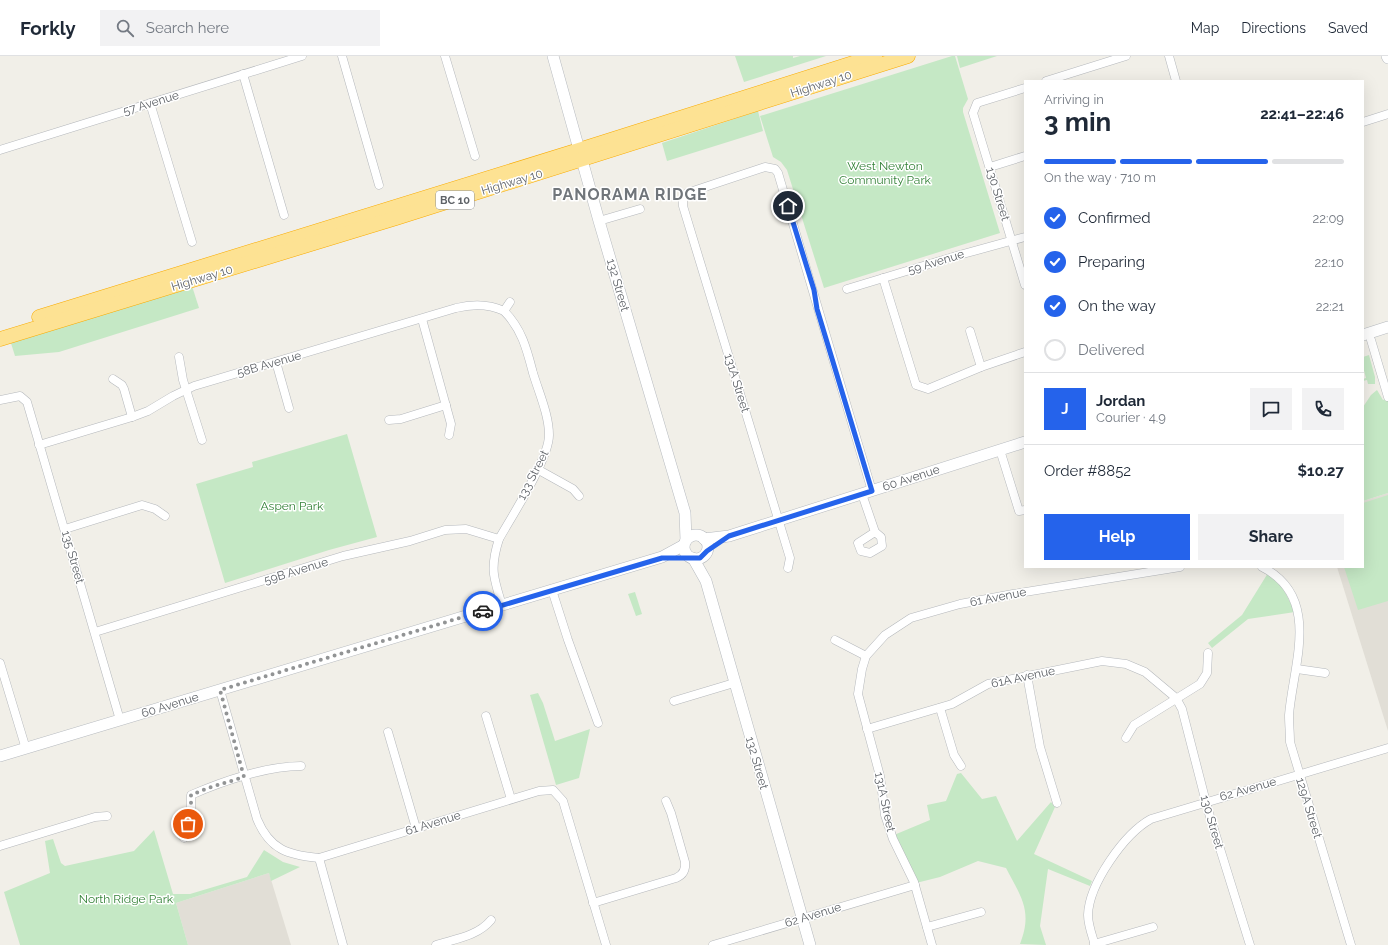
<!DOCTYPE html>
<html lang="en">
<head>
<meta charset="utf-8">
<style>
	body { margin:0; font-family:Raleway,sans-serif; background:#f2f2f3; color:#1f2937; height:100vh; display:flex; flex-direction:column; font-size:15px; white-space:nowrap }
	* { box-sizing:border-box; margin:0 }
	p { font-size:13px; color:#747a83 }
	.icon { flex:none; width:22px; height:22px; fill:none; stroke:currentColor; stroke-width:2; stroke-linecap:round; stroke-linejoin:round }
	.map { position:relative; flex:1; overflow:hidden }
	.side { position:absolute; left:1024px; top:24px; width:340px; height:488px; display:flex; flex-direction:column; background:#fff; border-radius:0px; box-shadow:0 4px 16px #0002 }
	.side>* { flex:none }
	.pin { position:absolute; display:grid; place-items:center; width:34px; height:34px; color:#fff; margin:-17px; border:2px solid #fff; border-radius:50%; box-shadow:0 1px 4px #0007 }
	.courier { position:absolute; display:grid; place-items:center; width:40px; height:40px; margin:-20px; border:3px solid #2563eb; border-radius:50%; background:#fff; color:#222; box-shadow:0 1px 5px #0007 }
	.overview em { font-style:normal; font-weight:700 }
	.overview div { display:flex; flex-direction:column-reverse }
	.overview { display:flex; align-items:center; justify-content:space-between; height:68px; padding:0 20px }
	h1 { font-size:26px; font-weight:700; line-height:30px }
	.bar { display:grid; grid-template-columns:repeat(4,1fr); gap:6px 4px; align-content:center; height:48px; padding:0 20px }
	.bar i { height:5px; border-radius:3px; background:#e0e1e3 }
	.bar .selected { background:#2563eb }
	.bar p { grid-column:span 4 }
	.line { display:flex; align-items:center; gap:10px; padding:0 20px; border-top:1px solid #e0e1e3 }
	.line div { flex:1 }
	.round { display:grid; place-items:center; flex:none; width:42px; height:42px; border-radius:0px; background:#f2f2f3 }
	ol { padding:0 20px; list-style:none }
	li { display:flex; align-items:center; gap:12px; height:44px }
	li p { margin-inline-start:auto }
	li .icon { padding:4px; border-radius:50%; background:#2563eb; color:#fff; stroke-width:4 }
	li:last-child { color:#747a83 }
	li i { width:22px; height:22px; border:2px solid #e0e1e3; border-radius:50% }
	.primary-button { display:flex; gap:8px; margin-top:auto; padding:8px 20px }
	.primary-button a { flex:1; height:46px; border-radius:0px; background:#2563eb; color:#fff; font-size:16px; font-weight:700; line-height:46px; text-align:center }
	.primary-button a+a { background:#f2f2f3; color:#1f2937 }
	header { display:flex; align-items:center; gap:24px; box-sizing:border-box; height:56px; padding:0 20px; background:#fff; border-bottom:1px solid #e0e1e3 }
	header strong { font-size:19px }
	nav { display:flex; gap:22px; margin-inline-start:auto; font-size:14px }
	.search { width:280px; height:36px; background:#f2f2f3; display:flex; align-items:center; gap:10px; box-sizing:border-box; padding:0 14px; border-radius:0px; color:#747a83; font-size:15px }
	.map>svg:first-child { display:block }
	.education { fill:#e1ded6 }
	.green { fill:#c5e8c5 }
	.lines { fill:none; stroke-linecap:round; stroke-linejoin:round }
	.street-casing { stroke:#b5b8bc; stroke-width:9 }
	.secondary-casing { stroke:#b6babf; stroke-width:12 }
	.highway-casing { stroke:#f9ab00; stroke-width:15 }
	.street { stroke:#fff; stroke-width:8 }
	.secondary { stroke:#fff; stroke-width:11 }
	.highway { stroke:#fde293; stroke-width:14 }
	.done { stroke:#929495; stroke-width:4; stroke-dasharray:0 7.2 }
	.route { stroke:#2563eb; stroke-width:5 }
	.labels { text-anchor:middle; dominant-baseline:central; stroke-width:3; stroke-linejoin:round; paint-order:stroke }
	.shield { fill:#fff; stroke:#8f9295; stroke-width:1 }
	.shield-label { font-size:11px; font-weight:bold; fill:#5f6368 }
	.street-label { font-size:12px; fill:#5f6368; stroke:#fff }
	.park-label { font-size:12px; fill:#348238; stroke:#fff }
	.district-label { font-size:16px; font-weight:bold; letter-spacing:1px; fill:#70757a; stroke:#fff }
</style>
</head>
<body>
<header>
<strong>Forkly</strong>
<div class="search"><svg class="icon" aria-label="search" viewBox="0 0 24 24"><circle cx="10" cy="10" r="6"/><path d="M15 15l6 6"/></svg>Search here</div>
<nav><a>Map</a><a>Directions</a><a>Saved</a></nav>
</header>
<div class="map">
<svg width="1388" height="889" viewBox="0 0 1388 889">
	<rect width="100%" height="100%" fill="#f1efe8"/>
	<!-- education -->
	<g class="education">
		<path d="M1388 437V675L1337 511H1363V445Z"/>
		<path d="M269 817 291 889H188L176 847Z"/>
	</g>
	<!-- green -->
	<g class="green">
		<path d="M735 0H793V2L800 0H826L744 26Z"/>
		<path d="M952 0H955L968 43 963 52V56L1000 177 824 232 787 114 781 106 773 101 760 60Z"/>
		<path d="M957 0H997L960 12Z"/>
		<path d="M758 55 763 75 667 105 662 87Z"/>
		<path d="M192 230 199 252 59 296 15 300 10 284Z"/>
		<path d="M1369 299 1375 321V328H1368L1367 324 1363 325V323L1366 322 1363 311V301Z"/>
		<path d="M1377 334 1383 344 1388 342V437L1363 445V351L1371 339Z"/>
		<path d="M347 378 377 481 329 494 225 527 196 428 253 411 252 406Z"/>
		<path d="M1388 439V545L1358 554 1344 511H1363V447Z"/>
		<path d="M1268 517 1281 528 1295 556 1248 563 1212 592 1208 587 1242 559Z"/>
		<path d="M635 536 642 558 636 560 628 538Z"/>
		<path d="M538 637 543 647 555 685 590 673 579 722 556 729 530 639Z"/>
		<path d="M961 717 982 743 996 740 1017 785 1051 746 1055 751 1034 798 1092 825 1090 830 1048 813 1040 870 1046 889 1020 888C1033 855 1021 841 1006 812L978 805 940 821 916 827 894 779 930 764 927 749 946 745 957 718Z"/>
		<path d="M154 774 173 838H190L247 821 264 794 283 806 300 811 271 825 269 817 176 847 188 889H20L4 836 50 817 45 785 53 783 61 807 65 810 134 795Z"/>
	</g>
	<g class="lines">
		<defs>
			<g id="street">
				<path d="M342 0 379 129"/>
				<path d="M445 0 475 100"/>
				<path d="M1169 0 1176 25"/>
				<path d="M243 18 284 159"/>
				<path d="M1046 25 1126 0"/>
				<path d="M1025 32 977 47 973 57 1025 229"/>
				<path d="M150 47 192 186"/>
				<path d="M1363 66 1388 58"/>
				<path d="M0 94 302 0"/>
				<path d="M990 111 1025 100"/>
				<path d="M599 165 640 153"/>
				<path d="M883 222 916 329 928 333 981 311 1025 296"/>
				<path d="M847 233 963 198 1025 181"/>
				<path d="M422 263 451 368 449 379"/>
				<path d="M970 275 981 311"/>
				<path d="M1371 284 1388 341"/>
				<path d="M179 301 183 324 202 384"/>
				<path d="M276 306 289 352"/>
				<path d="M113 323 122 329 124 333 132 361"/>
				<path d="M0 344 20 340 27 346 120 664"/>
				<path d="M389 364 401 363 446 349"/>
				<path d="M39 389 132 361 148 355 173 340 194 330 456 252C472 248 489 248 504 255"/>
				<path d="M1000 394 1019 455 1025 454"/>
				<path d="M537 413 573 433 579 440"/>
				<path d="M862 438 875 476 881 481 882 490 870 497 861 495 858 487 875 476"/>
				<path d="M65 473 142 449 155 453 165 460"/>
				<path d="M1262 511C1322 541 1293 609 1289 659 1289 668 1290 677 1290 686L1351 889"/>
				<path d="M788 512 790 502 683 150V143L687 137 765 111 775 113 778 117 872 435"/>
				<path d="M552 534 568 584 598 667"/>
				<path d="M502 549C493 521 490 511 499 483 512 460 549 403 549 379 549 359 539 337 533 317 527 294 522 273 504 255L510 246"/>
				<path d="M95 576 343 500 410 485 445 474 466 473 499 483"/>
				<path d="M835 584 866 600"/>
				<path d="M0 607 26 693"/>
				<path d="M1297 613 1325 617"/>
				<path d="M1027 619 1040 691 1057 747"/>
				<path d="M220 634 257 763C270 794 288 799 319 802L539 735 553 734 563 745 606 889"/>
				<path d="M674 645 734 627"/>
				<path d="M940 652 954 699 961 710"/>
				<path d="M486 660 511 743"/>
				<path d="M867 673 952 648 988 628 1102 605 1126 608 1145 616 1176 642 1182 653 1208 754 1250 889"/>
				<path d="M388 676 416 772"/>
				<path d="M1126 682 1134 669 1200 628 1207 617 1208 597"/>
				<path d="M184 782 191 753V739C223 725 267 710 301 710"/>
				<path d="M0 790 95 761 107 760"/>
				<path d="M319 802 343 889"/>
				<path d="M593 847 676 822C683 819 686 814 685 806L671 757 666 745"/>
				<path d="M927 871 981 856"/>
				<path d="M1094 888 1153 871"/>
				<path d="M436 889C455 883 478 880 491 864"/>
				<path d="M713 889 915 829"/>
				<path d="M932 889 914 826 893 783 885 759 880 720 858 638 862 613 866 600 885 579 911 562 960 548 1013 538 1180 511"/>
				<path d="M1095 889C1092 879 1088 869 1088 859 1089 828 1124 778 1151 763L1388 692"/>
			</g>
			<g id="secondary">
				<path d="M553 0 599 165 685 457 686 484"/>
				<path d="M1387 0 1388 2"/>
				<path d="M1363 279 1388 271"/>
				<circle cx="696" cy="491" r="12"/>
				<path d="M704 483 729 480 1025 386"/>
				<path d="M693 502 706 525 810 889"/>
				<path d="M0 700 662 501 684 489"/>
			</g>
			<g id="highway">
				<path d="M39 261 579 94 875 0"/>
				<path d="M0 283 396 162 908 0"/>
			</g>
		</defs>
		<!-- street casing -->
		<use href="#street" class="street-casing"/>
		<!-- secondary casing -->
		<use href="#secondary" class="secondary-casing"/>
		<!-- highway casing -->
		<use href="#highway" class="highway-casing"/>
		<!-- street -->
		<use href="#street" class="street"/>
		<!-- secondary -->
		<use href="#secondary" class="secondary"/>
		<!-- highway -->
		<use href="#highway" class="highway"/>
	</g>
	<g class="lines">
		<!-- done -->
		<path class="done" d="M188 768 191 753V739L208 732 244 721 220 634 483 555"/>
		<!-- route -->
		<path class="route" d="M483 555 662 502H700L707 495 729 480 872 435 817 253 814 234 788 150"/>
	</g>
	<g class="labels">
		<!-- shield labels -->
		<rect class="shield" x="436" y="135" width="38" height="18" rx="3"/>
		<g class="shield-label">
			<text x="455" y="144">BC 10</text>
		</g>
		<!-- street labels -->
		<g class="street-label">
			<text transform="translate(821 28) rotate(-18)">Highway 10</text>
			<text transform="translate(151 47) rotate(-17)">57 Avenue</text>
			<text transform="translate(512 126) rotate(-17)">Highway 10</text>
			<text transform="translate(998 138) rotate(73)">130 Street</text>
			<text transform="translate(936 206) rotate(-17)">59 Avenue</text>
			<text transform="translate(202 222) rotate(-17)">Highway 10</text>
			<text transform="translate(618 229) rotate(74)">132 Street</text>
			<text transform="translate(269 308) rotate(-16)">58B Avenue</text>
			<text transform="translate(737 327) rotate(73)">131A Street</text>
			<text transform="translate(533 419) rotate(-63)">133 Street</text>
			<text transform="translate(911 422) rotate(-18)">60 Avenue</text>
			<text transform="translate(73 501) rotate(74)">135 Street</text>
			<text transform="translate(296 515) rotate(-17)">59B Avenue</text>
			<text transform="translate(998 541) rotate(-11)">61 Avenue</text>
			<text transform="translate(1023 621) rotate(-12)">61A Avenue</text>
			<text transform="translate(170 649) rotate(-17)">60 Avenue</text>
			<text transform="translate(757 707) rotate(74)">132 Street</text>
			<text transform="translate(1248 733) rotate(-16)">62 Avenue</text>
			<text transform="translate(885 746) rotate(78)">131A Street</text>
			<text transform="translate(1309 752) rotate(73)">129A Street</text>
			<text transform="translate(1212 766) rotate(74)">130 Street</text>
			<text transform="translate(433 767) rotate(-17)">61 Avenue</text>
			<text transform="translate(813 859) rotate(-17)">62 Avenue</text>
		</g>
		<!-- park labels -->
		<g class="park-label">
			<text x="885" y="110">West Newton<tspan x="885" dy="14">Community Park</tspan></text>
			<text x="292" y="450">Aspen Park</text>
			<text x="126" y="843">North Ridge Park</text>
		</g>
		<!-- district labels -->
		<g class="district-label">
			<text x="630" y="138">PANORAMA RIDGE</text>
		</g>
	</g>
</svg>
<div class="pin" style="left:188px;top:768px;background:#ea580c"><svg class="icon" aria-label="bag" viewBox="0 0 24 24"><path d="M5 8h14l-1 12H6zM9 8a3 3 0 0 1 6 0"/></svg></div>
<div class="pin" style="left:788px;top:150px;background:#1f2937"><svg class="icon" aria-label="home" viewBox="0 0 24 24"><path d="M3 11l9-7 9 7M6 9v11h12V9"/></svg></div>
<div class="courier" style="left:483px;top:555px"><svg class="icon" aria-label="car" viewBox="0 0 24 24"><path d="M5 17H2v-5l4-1 3-4h7l3 4 3 1v5h-3M9 17h6M6 11h13"/><circle cx="7" cy="17" r="2"/><circle cx="17" cy="17" r="2"/></svg></div>
<section class="side">
<div class="overview"><div><h1>3 min</h1><p>Arriving in</p></div><em>22:41–22:46</em></div>
<div class="bar"><i class="selected"></i><i class="selected"></i><i class="selected"></i><i></i><p>On the way · 710 m</p></div>
<ol>
<li><svg class="icon" aria-label="check" viewBox="0 0 24 24"><path d="M5 12l5 5 9-10"/></svg>Confirmed<p>22:09</p></li>
<li><svg class="icon" aria-label="check" viewBox="0 0 24 24"><path d="M5 12l5 5 9-10"/></svg>Preparing<p>22:10</p></li>
<li><svg class="icon" aria-label="check" viewBox="0 0 24 24"><path d="M5 12l5 5 9-10"/></svg>On the way<p>22:21</p></li>
<li><i></i>Delivered</li>
</ol>
<div class="line" style="height:72px"><b class="round" style="background:#2563eb;color:#fff">J</b><div><b>Jordan</b><p>Courier · 4.9</p></div><a class="round"><svg class="icon" aria-label="chat" viewBox="0 0 24 24"><path d="M4 5h16v11H9l-5 4z"/></svg></a><a class="round"><svg class="icon" aria-label="phone" viewBox="0 0 24 24"><path d="M5 4h4l2 5-3 2q2 4 5 5l2-3 5 2v4C11 20 4 13 5 4z"/></svg></a></div>
<div class="line" style="height:52px"><div>Order #8852</div><b>$10.27</b></div>
<div class="primary-button"><a>Help</a><a>Share</a></div>
</section>
</div>
</body>
</html>
